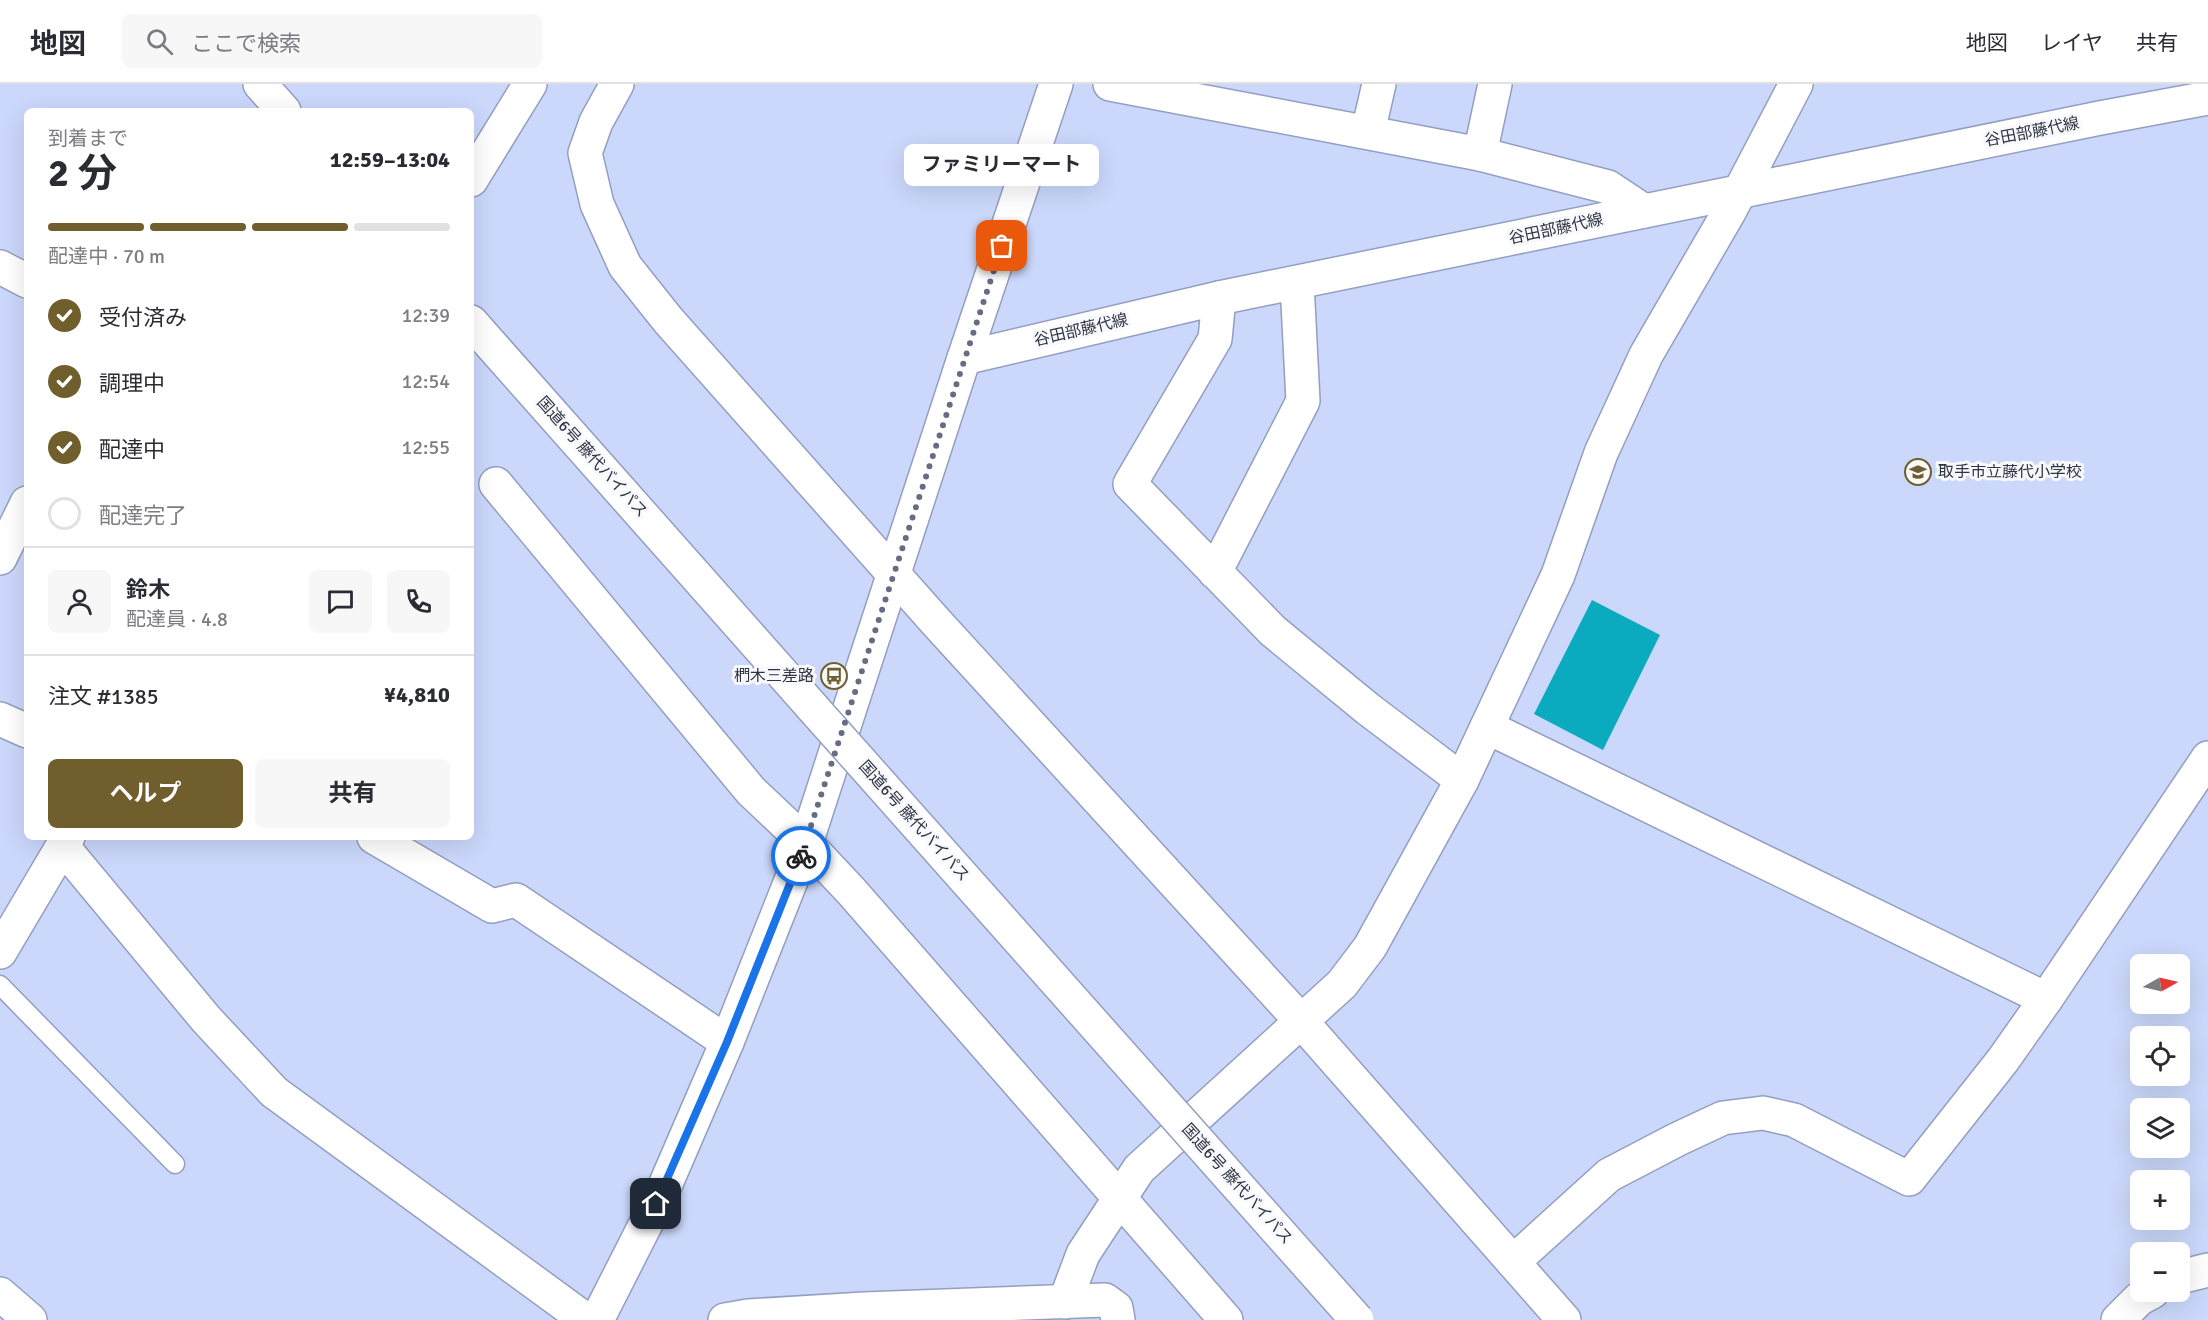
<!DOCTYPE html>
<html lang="ja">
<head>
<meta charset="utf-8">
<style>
	body { margin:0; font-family:Signika,"Noto Sans JP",sans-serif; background:#f7f7f7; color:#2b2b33; height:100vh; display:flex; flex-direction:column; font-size:22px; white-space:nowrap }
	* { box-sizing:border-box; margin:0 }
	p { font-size:20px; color:#7c7c81 }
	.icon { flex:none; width:33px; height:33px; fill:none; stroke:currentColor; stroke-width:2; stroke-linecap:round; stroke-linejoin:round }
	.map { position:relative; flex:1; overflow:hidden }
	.side { position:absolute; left:24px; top:24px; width:450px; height:732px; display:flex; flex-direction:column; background:#fff; border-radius:9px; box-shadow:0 6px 24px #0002 }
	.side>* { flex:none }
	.needle { width:39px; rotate:82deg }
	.controls { position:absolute; left:2130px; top:870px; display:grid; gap:12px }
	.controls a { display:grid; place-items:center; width:60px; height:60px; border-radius:9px; background:#fff; box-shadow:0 6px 24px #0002; font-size:30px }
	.pin { position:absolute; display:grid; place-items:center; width:51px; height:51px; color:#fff; margin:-26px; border-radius:12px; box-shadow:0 3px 9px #0006 }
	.courier { position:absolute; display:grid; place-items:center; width:60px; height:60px; margin:-30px; border:4px solid #1a73e8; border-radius:50%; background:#fff; color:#222; box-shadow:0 2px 8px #0007 }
	.bubble { position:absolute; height:42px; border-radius:9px; background:#fff; box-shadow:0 6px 24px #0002; font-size:20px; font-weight:700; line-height:42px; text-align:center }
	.headline em { font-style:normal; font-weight:700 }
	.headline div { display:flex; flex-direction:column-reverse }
	.headline { display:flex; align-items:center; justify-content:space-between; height:102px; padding:0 24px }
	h1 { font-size:39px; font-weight:700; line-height:45px }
	.bar { display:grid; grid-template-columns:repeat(4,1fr); gap:9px 6px; align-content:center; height:72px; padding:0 24px }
	.bar i { height:8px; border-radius:4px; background:#e1e1e2 }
	.bar .current { background:#705e2c }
	.bar p { grid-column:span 4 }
	.line { display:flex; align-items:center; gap:15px; padding:0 24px; border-top:2px solid #e1e1e2 }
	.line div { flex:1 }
	.round { display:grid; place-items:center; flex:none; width:63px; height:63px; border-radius:9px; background:#f7f7f7 }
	ol { padding:0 24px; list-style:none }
	li { display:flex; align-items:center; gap:18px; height:66px }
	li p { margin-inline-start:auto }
	li .icon { padding:6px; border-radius:50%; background:#705e2c; color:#fff; stroke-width:4 }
	li:last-child { color:#7c7c81 }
	li i { width:33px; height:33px; border:3px solid #e1e1e2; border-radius:50% }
	.button { display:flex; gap:12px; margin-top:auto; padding:12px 24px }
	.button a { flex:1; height:69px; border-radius:9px; background:#705e2c; color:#fff; font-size:24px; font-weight:700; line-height:69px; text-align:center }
	.button a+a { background:#f7f7f7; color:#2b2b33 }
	header { display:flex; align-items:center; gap:36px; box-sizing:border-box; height:84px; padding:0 30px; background:#fff; border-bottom:2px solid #e1e1e2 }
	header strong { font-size:28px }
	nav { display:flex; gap:33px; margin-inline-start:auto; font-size:21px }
	.search { width:420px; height:54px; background:#f7f7f7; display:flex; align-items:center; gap:15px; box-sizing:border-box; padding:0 21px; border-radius:9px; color:#7c7c81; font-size:22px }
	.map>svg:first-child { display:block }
	.water { fill:#0aabbf }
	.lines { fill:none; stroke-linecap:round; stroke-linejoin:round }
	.lane-casing { stroke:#939fc0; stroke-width:21 }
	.street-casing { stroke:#939fc0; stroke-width:36 }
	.secondary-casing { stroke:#939fc0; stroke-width:36 }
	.highway-casing { stroke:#939fc0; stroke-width:36 }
	.lane { stroke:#fff; stroke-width:18 }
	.street { stroke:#fff; stroke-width:33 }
	.secondary { stroke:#fff; stroke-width:33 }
	.highway { stroke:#fff; stroke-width:33 }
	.highway-bridge-casing { stroke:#939fc0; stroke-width:36; stroke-linecap:butt }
	.highway-bridge { stroke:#fff; stroke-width:33 }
	.done { stroke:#666d82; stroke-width:6; stroke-dasharray:0 10.8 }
	.route { stroke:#1a73e8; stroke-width:8 }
	.labels { text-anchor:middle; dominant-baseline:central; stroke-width:6; stroke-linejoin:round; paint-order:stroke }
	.street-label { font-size:16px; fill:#2f3441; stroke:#f8f9fd }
	.poi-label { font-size:16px; fill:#2f3441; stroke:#f8f9fd; text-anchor:start }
</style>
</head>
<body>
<header>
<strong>地図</strong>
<div class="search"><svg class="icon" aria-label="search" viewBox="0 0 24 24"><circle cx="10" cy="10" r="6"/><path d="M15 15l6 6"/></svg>ここで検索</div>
<nav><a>地図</a><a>レイヤ</a><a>共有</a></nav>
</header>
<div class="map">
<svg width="2208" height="1236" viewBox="0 0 2208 1236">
	<rect width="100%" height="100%" fill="#cbd8fb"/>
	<!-- water -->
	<path class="water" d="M1592 516 1660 551 1603 666 1534 630Z"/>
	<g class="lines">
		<defs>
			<path id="lane" d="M0 901 175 1080"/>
			<g id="street">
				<path d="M617 0 596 38 585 69 597 120 625 182 668 236 937 539 1301 937 1564 1236"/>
				<path d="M1110 0 1480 70 1608 103 1644 127"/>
				<path d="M1368 48 1379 0"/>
				<path d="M1480 70 1495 0"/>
				<path d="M0 183 27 197"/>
				<path d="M1219 214 1215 255 1130 400 1273 547 1368 625 1462 696"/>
				<path d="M496 400 751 707 806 759 852 808 1226 1236"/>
				<path d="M0 474 27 419"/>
				<path d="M1215 488 1303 317 1297 199"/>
				<path d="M0 635 27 647"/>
				<path d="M1487 643 2046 915"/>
				<path d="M374 753 492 822 516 816 727 958"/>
				<path d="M63 763 206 935 274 1008 586 1236"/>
				<path d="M1513 1178 1609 1091 1678 1055 1723 1034 1763 1029 1794 1036 1909 1095 2003 976 2046 915 2208 674"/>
				<path d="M2180 1193 2208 1186"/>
				<path d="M0 1210 30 1236"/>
				<path d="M1065 1218 1083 1170 1139 1085 1342 900 1370 863 1462 696 1558 491 1601 369 1646 271 1729 128 1796 0"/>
				<path d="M725 1236 748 1232 864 1225 1105 1216 1116 1224 1118 1236"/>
				<path d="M2118 1236 2139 1215 2152 1208"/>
			</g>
			<g id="secondary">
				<path d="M471 96 530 0"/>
				<path d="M964 274 1219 214 2100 34 2208 14"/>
				<path d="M0 868 68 753"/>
				<path d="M597 1236 664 1104 727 958 806 759 964 274 1056 0"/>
			</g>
			<g id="highway">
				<path d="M260 0 284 27"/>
				<path d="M471 238 813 624"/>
			</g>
		</defs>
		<!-- lane casing -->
		<use href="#lane" class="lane-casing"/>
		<!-- street casing -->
		<use href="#street" class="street-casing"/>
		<!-- secondary casing -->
		<use href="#secondary" class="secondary-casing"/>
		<!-- highway casing -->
		<use href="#highway" class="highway-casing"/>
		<!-- lane -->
		<use href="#lane" class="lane"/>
		<!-- street -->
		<use href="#street" class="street"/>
		<!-- secondary -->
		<use href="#secondary" class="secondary"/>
		<!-- highway -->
		<use href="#highway" class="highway"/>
		<defs>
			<path id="highway-bridge" d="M813 624 1357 1236"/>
		</defs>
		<!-- highway-bridge casing -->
		<use href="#highway-bridge" class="highway-bridge-casing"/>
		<!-- highway-bridge -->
		<use href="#highway-bridge" class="highway-bridge"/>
	</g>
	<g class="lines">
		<!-- done -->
		<path class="done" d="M801 772 1002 162"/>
		<!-- route -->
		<path class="route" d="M656 1120 727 958 801 772"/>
	</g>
	<!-- icons -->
	<defs>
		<symbol id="school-ring" viewBox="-11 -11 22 22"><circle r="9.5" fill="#f8f9fd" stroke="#705e2c" stroke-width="1.5"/><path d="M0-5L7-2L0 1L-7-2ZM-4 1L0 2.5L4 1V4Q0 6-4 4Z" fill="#705e2c"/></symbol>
		<symbol id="bus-ring" viewBox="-11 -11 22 22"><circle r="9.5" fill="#f8f9fd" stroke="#705e2c" stroke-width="1.5"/><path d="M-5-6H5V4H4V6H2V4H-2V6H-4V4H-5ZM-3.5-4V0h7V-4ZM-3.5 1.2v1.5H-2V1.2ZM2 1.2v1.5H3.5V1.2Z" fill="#705e2c"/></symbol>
	</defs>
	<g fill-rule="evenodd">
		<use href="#school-ring" x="1903" y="373" width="30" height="30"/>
		<use href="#bus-ring" x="819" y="577" width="30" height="30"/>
	</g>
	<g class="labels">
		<!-- street labels -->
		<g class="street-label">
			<text transform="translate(2032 48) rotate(-11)">谷田部藤代線</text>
			<text transform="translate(1556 145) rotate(-12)">谷田部藤代線</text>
			<text transform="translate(1081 246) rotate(-13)">谷田部藤代線</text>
			<text transform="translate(592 373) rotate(48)">国道6号 藤代バイパス</text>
			<text transform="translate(914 737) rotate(48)">国道6号 藤代バイパス</text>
			<text transform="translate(1237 1100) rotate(48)">国道6号 藤代バイパス</text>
		</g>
		<!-- poi labels -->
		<g class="poi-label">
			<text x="1938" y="388">取手市立藤代小学校</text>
			<text x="814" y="592" text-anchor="end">椚木三差路</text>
		</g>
	</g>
</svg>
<div class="controls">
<a><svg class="needle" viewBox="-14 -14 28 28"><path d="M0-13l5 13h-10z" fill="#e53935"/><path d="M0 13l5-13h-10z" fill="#7c7c81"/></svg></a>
<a><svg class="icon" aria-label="locate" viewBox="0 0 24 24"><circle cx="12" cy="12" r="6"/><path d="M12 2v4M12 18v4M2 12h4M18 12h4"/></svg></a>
<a><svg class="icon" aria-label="layers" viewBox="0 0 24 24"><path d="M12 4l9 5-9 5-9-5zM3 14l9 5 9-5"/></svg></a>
<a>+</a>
<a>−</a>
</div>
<div class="pin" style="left:1002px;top:162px;background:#ea580c"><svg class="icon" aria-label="bag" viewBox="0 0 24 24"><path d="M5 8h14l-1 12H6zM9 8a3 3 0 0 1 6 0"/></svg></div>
<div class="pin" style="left:656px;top:1120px;background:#1f2937"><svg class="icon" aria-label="home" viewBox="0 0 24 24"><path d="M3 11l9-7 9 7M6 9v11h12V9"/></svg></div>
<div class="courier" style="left:801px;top:772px"><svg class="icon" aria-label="bike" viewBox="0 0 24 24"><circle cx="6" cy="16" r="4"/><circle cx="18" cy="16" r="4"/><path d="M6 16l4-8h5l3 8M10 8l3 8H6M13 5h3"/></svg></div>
<div class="bubble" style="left:904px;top:60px;width:195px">ファミリーマート</div>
<section class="side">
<div class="headline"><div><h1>2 分</h1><p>到着まで</p></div><em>12:59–13:04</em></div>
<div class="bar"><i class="current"></i><i class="current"></i><i class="current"></i><i></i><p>配達中 · 70 m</p></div>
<ol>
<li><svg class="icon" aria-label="check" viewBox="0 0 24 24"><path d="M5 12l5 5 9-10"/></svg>受付済み<p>12:39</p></li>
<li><svg class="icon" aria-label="check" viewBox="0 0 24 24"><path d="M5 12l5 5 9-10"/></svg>調理中<p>12:54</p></li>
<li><svg class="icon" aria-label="check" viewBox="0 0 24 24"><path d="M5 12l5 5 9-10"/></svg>配達中<p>12:55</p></li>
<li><i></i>配達完了</li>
</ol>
<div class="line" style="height:108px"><a class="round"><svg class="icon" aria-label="person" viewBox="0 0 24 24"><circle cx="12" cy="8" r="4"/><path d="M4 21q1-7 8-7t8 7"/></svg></a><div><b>鈴木</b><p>配達員 · 4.8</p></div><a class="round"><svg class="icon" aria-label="chat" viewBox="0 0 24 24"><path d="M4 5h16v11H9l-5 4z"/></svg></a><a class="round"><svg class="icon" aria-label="phone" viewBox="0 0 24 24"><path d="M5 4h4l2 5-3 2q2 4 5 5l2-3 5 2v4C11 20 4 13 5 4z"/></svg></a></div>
<div class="line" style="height:78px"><div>注文 #1385</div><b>¥4,810</b></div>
<div class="button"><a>ヘルプ</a><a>共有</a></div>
</section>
</div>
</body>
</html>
